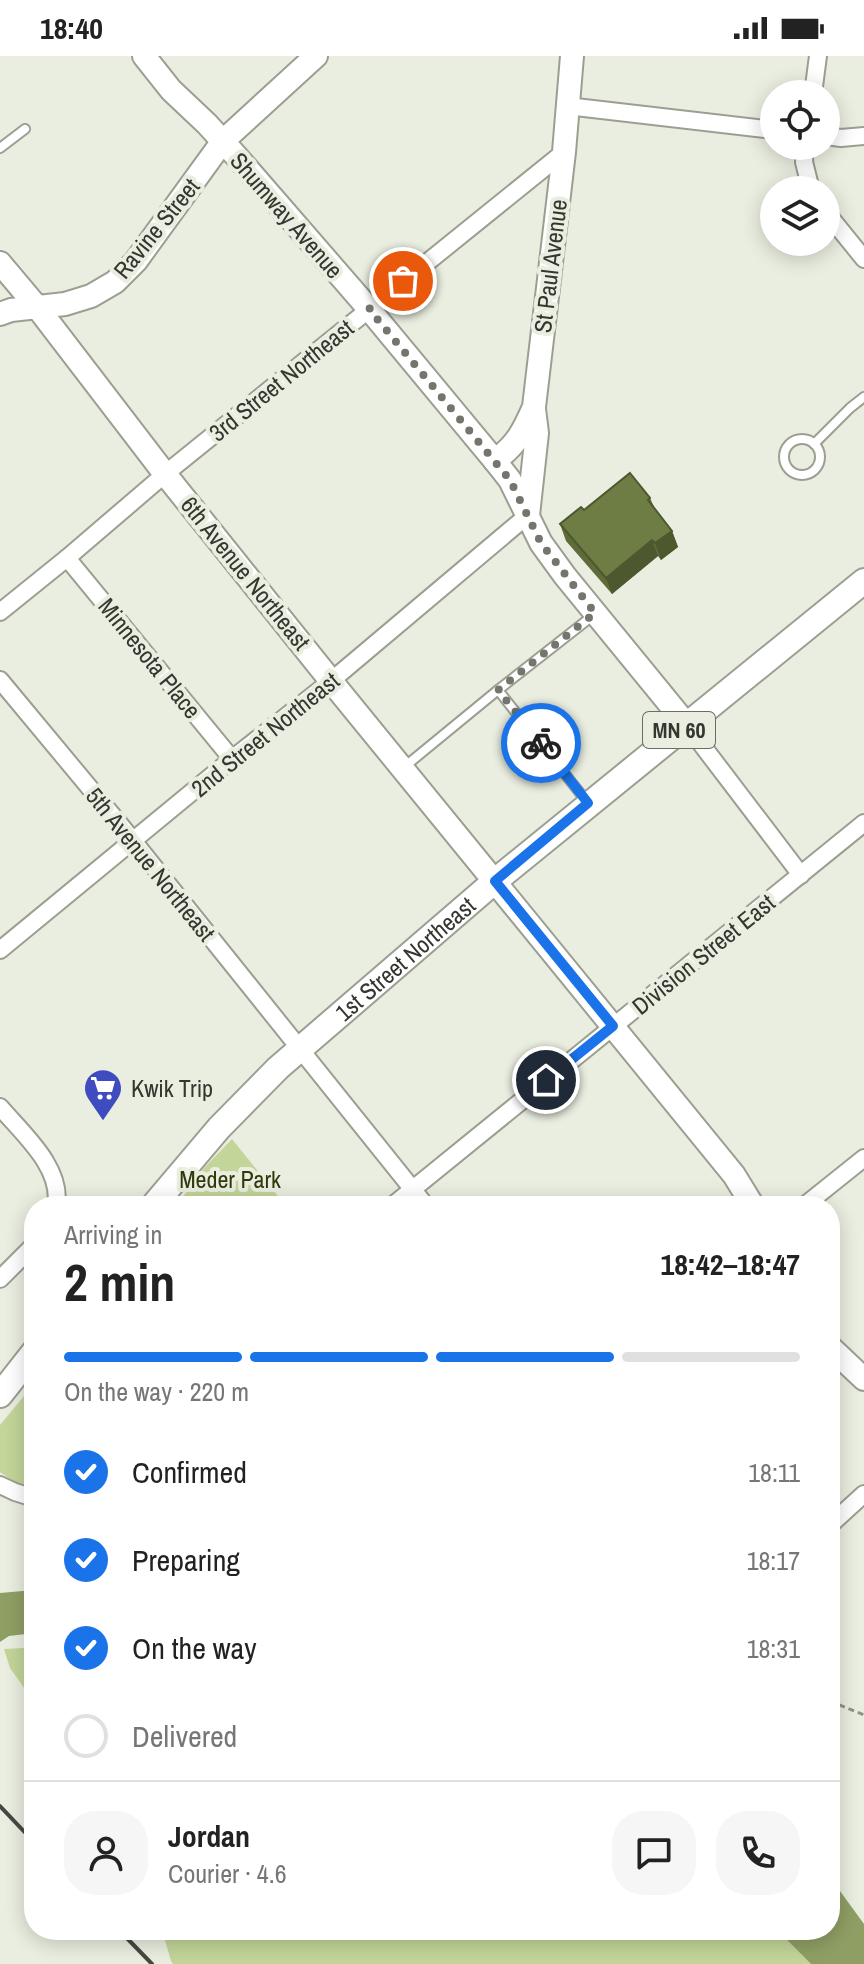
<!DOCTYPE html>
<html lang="en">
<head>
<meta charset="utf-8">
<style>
	body { margin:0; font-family:"Archivo Narrow",sans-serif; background:#f6f6f6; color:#222; height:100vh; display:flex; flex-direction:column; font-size:30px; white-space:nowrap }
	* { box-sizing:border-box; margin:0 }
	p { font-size:26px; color:#767676 }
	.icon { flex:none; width:44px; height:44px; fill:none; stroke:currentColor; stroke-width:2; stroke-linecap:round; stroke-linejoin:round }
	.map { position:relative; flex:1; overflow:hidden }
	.sheet { position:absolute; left:24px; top:1140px; width:816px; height:744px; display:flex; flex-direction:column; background:#fff; border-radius:32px; box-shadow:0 4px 20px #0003 }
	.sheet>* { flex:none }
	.controls { position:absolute; left:760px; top:24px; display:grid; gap:16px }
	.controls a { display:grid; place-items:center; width:80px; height:80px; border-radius:50%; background:#fff; box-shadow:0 4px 20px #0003; font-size:40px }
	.pin { position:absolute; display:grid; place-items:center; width:68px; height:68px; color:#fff; margin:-34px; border:4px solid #fff; border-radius:50%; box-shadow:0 2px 8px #0007 }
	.courier { position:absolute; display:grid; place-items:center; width:80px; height:80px; margin:-40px; border:6px solid #1a73e8; border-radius:50%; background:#fff; color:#222; box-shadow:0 2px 10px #0007 }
	.overview em { font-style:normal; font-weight:700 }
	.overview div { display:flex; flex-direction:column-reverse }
	.overview { display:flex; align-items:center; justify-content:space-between; height:136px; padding:0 40px }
	h1 { font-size:52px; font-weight:700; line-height:60px }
	.bar { display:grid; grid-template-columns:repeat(4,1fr); gap:12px 8px; align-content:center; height:96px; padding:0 40px }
	.bar i { height:10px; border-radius:6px; background:#e0e0e0 }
	.bar .selected { background:#1a73e8 }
	.bar p { grid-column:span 4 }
	.line { display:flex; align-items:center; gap:20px; padding:0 40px; border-top:2px solid #e0e0e0 }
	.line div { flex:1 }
	.round { display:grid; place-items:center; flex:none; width:84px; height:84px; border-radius:32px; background:#f6f6f6 }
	ol { padding:0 40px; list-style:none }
	li { display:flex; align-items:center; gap:24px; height:88px }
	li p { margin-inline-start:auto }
	li .icon { padding:8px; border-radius:50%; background:#1a73e8; color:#fff; stroke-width:4 }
	li:last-child { color:#767676 }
	li i { width:44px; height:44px; border:4px solid #e0e0e0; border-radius:50% }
	.status { display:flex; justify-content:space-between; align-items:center; height:56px; padding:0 40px; background:#fff; direction:ltr }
	.status svg { height:22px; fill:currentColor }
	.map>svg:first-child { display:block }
	.green { fill:#c3d598 }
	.water { fill:#8f9f64 }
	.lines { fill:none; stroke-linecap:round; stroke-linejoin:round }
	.lane-casing { stroke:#9b9f92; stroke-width:12 }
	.street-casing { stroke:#9b9f92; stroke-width:20 }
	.secondary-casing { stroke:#9b9f92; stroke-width:26 }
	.primary-casing { stroke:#9b9f92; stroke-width:28 }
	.path { stroke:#909389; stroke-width:3; stroke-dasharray:6 4; stroke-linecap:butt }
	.lane { stroke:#fff; stroke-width:8 }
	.street { stroke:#fff; stroke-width:16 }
	.secondary { stroke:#fff; stroke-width:22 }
	.primary { stroke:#fff; stroke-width:24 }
	.rail { stroke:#464942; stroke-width:4 }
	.wall { fill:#5f6c3a }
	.shaded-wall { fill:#4d582f }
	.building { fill:#6e7d43; stroke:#4d582f; stroke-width:2 }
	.done { stroke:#74766e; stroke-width:8; stroke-dasharray:0 14.4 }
	.route { stroke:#1a73e8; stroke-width:10 }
	.labels { text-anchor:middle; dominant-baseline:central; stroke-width:8; stroke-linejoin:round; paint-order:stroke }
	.shield { fill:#eaeee0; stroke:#6b6d65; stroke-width:2 }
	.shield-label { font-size:22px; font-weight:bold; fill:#343630 }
	.street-label { font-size:24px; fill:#343630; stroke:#eaeee0 }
	.poi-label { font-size:24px; fill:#343630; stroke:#eaeee0; text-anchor:start }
	.park-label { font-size:24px; fill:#2f390b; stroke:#eaeee0 }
</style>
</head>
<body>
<div class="status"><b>18:40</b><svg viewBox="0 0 49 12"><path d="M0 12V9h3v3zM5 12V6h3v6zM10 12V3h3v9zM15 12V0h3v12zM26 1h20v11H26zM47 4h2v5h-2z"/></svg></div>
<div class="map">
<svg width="864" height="1908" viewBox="0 0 864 1908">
	<rect width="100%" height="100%" fill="#eaeee0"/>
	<!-- green -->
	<g class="green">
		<path d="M232 1083 286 1150H176L204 1112Z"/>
		<path d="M34 1328V1431L18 1428 0 1416V1369Z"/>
		<path d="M34 1584V1646L10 1612 4 1593 24 1592Z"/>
		<path d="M162 1874H777L811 1908H173L171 1905Z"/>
	</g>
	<!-- water -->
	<g class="water">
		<path d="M34 1534V1577L9 1580 0 1586V1537Z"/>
		<path d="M830 1827 840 1835 864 1868V1908H811L777 1874H830Z"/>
	</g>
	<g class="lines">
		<defs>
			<g id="lane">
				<path d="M0 92 25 73"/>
				<circle cx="802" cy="401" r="18"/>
				<path d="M814 388 850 352 864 341"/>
				<path d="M403 712 498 634"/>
				<path d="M588 747 498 634 595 558"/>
			</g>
			<g id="street">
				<path d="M813 38 818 0"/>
				<path d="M567 50 774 74"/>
				<path d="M826 80 841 82 864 80"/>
				<path d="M805 90 804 106 811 134"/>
				<path d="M826 156 864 203"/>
				<path d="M67 502 232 703"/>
				<path d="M0 556 67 502 165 418 564 96"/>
				<path d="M0 624 118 766 426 1150"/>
				<path d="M686 668 801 819"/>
				<path d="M0 894 232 703 331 625 528 459"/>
				<path d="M0 1051C23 1078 63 1112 56 1150"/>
				<path d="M392 1150 864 767"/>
				<path d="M804 1150 864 1102"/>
				<path d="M0 1223 34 1189"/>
				<path d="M0 1429 15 1436 34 1442"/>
				<path d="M830 1469 864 1438"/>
			</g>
			<g id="secondary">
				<path d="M144 0 171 34 207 68 238 102 369 253 495 405 510 424 541 487 565 520 686 668"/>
				<path d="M0 207 37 251 165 418 331 625 734 1119 753 1150"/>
				<path d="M0 258 11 254 65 248 91 240 115 226 136 205 223 85 316 0"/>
				<path d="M495 405C517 388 523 376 534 351L564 96 572 0"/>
				<path d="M528 459 537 377 534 353"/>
				<path d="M830 1291 864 1323"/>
			</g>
			<g id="primary">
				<path id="s1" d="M153 1150 219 1072 278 1012 495 825 864 525"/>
				<path d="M0 1339 34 1296"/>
			</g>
		</defs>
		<!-- lane casing -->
		<use href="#lane" class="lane-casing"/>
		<!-- street casing -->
		<use href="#street" class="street-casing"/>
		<!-- secondary casing -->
		<use href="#secondary" class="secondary-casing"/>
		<!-- primary casing -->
		<use href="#primary" class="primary-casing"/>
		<!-- path -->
		<path class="path" d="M830 1645 864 1659"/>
		<!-- lane -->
		<use href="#lane" class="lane"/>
		<!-- street -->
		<use href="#street" class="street"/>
		<!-- secondary -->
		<use href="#secondary" class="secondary"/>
		<!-- primary -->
		<use href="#primary" class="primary"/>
		<!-- rail -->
		<g class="rail">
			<path d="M0 1750 34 1786"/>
			<path d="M119 1874 152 1908"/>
		</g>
	</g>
	<!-- wall -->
	<path class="wall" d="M650 442 655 453 672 475 678 491 661 504 658 500 612 538 566 485 560 468 584 454Z"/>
	<!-- shaded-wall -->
	<g class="shaded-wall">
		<path d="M672 475 678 491 661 504 655 487Z"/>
		<path d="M652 484 658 500 612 538 606 522Z"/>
	</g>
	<!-- building -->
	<path class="building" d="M630 417 650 442 648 444 672 475 655 487 652 484 606 522 560 468 581 451 584 454Z"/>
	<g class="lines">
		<!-- done -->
		<path class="done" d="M403 225 369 253 510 424 541 487 595 557 498 634 541 687"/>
		<!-- route -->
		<path class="route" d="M541 687 588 747 495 825 613 970 546 1024"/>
	</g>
	<!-- icons -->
	<defs>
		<symbol id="supermarket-pin" viewBox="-11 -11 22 30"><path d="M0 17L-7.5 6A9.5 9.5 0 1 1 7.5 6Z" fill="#3f4cc0" stroke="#eaeee0"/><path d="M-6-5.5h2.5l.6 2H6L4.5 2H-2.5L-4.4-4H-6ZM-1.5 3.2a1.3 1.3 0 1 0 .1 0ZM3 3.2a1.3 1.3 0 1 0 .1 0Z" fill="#fff"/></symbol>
	</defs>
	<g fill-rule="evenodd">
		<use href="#supermarket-pin" x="81" y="1010" width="44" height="60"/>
	</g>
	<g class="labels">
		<!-- shield labels -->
		<rect class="shield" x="643" y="656" width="72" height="36" rx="6"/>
		<g class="shield-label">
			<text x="679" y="674">MN 60</text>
		</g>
		<!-- street labels -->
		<g class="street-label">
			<text transform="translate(287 159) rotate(49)">Shumway Avenue</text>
			<text transform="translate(156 172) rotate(-51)">Ravine Street</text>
			<text transform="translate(550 210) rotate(-83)">St Paul Avenue</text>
			<text transform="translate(281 324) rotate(-39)">3rd Street Northeast</text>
			<text transform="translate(246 517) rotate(51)">6th Avenue Northeast</text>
			<text transform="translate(150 602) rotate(51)">Minnesota Place</text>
			<text transform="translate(265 678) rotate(-39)">2nd Street Northeast</text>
			<text transform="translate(151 808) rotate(51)">5th Avenue Northeast</text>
			<text transform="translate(703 898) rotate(-39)">Division Street East</text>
			<text stroke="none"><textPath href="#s1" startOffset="354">1st Street Northeast</textPath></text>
		</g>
		<!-- poi labels -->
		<g class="poi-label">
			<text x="131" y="1032">Kwik Trip</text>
		</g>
		<!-- park labels -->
		<g class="park-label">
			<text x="230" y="1123">Meder Park</text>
		</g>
	</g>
</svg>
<div class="controls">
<a><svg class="icon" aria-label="locate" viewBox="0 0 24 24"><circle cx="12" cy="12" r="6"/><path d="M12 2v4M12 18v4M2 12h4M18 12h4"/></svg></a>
<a><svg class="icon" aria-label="layers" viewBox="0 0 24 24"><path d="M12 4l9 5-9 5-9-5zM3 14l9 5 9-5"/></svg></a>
</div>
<div class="pin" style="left:403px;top:225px;background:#ea580c"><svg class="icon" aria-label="bag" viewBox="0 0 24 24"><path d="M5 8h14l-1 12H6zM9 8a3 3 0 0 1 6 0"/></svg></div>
<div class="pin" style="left:546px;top:1024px;background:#1f2937"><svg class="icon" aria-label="home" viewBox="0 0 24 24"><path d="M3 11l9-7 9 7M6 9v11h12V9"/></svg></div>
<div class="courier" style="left:541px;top:687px"><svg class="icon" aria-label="bike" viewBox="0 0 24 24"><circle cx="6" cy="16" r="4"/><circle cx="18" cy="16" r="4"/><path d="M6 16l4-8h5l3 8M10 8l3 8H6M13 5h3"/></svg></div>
<section class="sheet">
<div class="overview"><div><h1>2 min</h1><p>Arriving in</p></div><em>18:42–18:47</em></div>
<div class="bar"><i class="selected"></i><i class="selected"></i><i class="selected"></i><i></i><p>On the way · 220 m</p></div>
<ol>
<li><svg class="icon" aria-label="check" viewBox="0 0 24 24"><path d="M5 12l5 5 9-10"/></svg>Confirmed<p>18:11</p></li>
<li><svg class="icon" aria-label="check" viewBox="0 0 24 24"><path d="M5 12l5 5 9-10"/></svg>Preparing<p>18:17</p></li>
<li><svg class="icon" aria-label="check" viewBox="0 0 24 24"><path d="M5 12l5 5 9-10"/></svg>On the way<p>18:31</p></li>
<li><i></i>Delivered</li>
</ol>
<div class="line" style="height:144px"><a class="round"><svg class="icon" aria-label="person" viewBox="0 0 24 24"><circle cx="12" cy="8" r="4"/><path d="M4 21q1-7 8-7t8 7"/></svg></a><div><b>Jordan</b><p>Courier · 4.6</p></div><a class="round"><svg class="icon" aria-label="chat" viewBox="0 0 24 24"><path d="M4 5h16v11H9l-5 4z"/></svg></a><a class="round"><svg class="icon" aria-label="phone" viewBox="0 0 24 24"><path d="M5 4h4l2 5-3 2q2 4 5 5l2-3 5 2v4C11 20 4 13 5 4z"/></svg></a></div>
</section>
</div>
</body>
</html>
